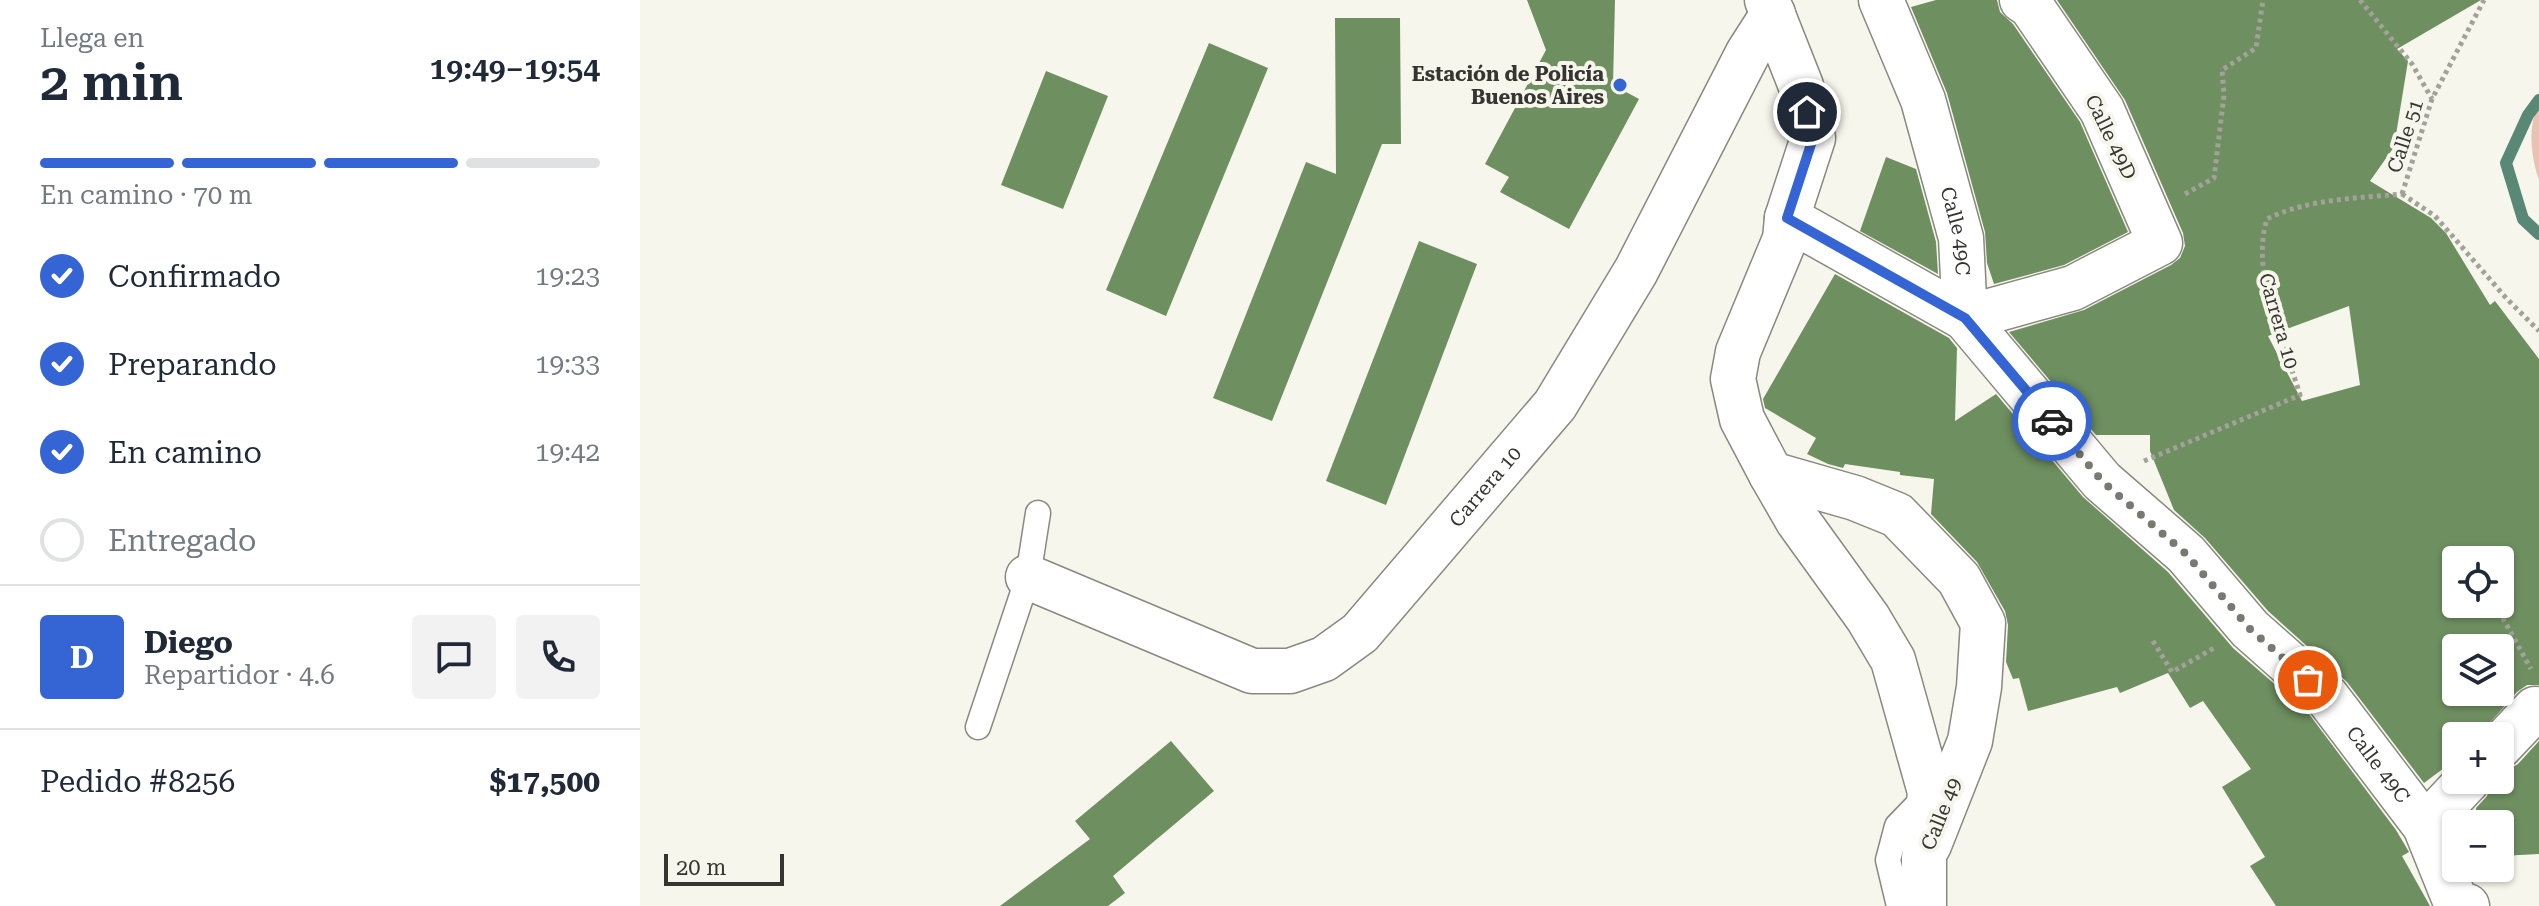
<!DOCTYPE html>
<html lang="es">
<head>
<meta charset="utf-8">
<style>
	body { margin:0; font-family:"Roboto Serif",serif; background:#f2f2f3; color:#1f2937; height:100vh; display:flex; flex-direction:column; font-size:30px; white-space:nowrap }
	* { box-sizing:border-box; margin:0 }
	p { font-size:26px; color:#747a83 }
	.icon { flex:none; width:44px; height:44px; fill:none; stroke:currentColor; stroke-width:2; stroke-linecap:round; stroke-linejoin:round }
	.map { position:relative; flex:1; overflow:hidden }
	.drawer { display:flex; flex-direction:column; background:#fff; width:640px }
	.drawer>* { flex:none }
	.buttons { position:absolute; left:1802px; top:546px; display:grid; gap:16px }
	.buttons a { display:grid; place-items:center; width:72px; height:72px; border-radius:8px; background:#fff; box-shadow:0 2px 6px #0004; font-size:40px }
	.scale { position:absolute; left:24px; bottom:20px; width:120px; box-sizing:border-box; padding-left:8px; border:4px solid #353531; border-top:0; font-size:22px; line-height:28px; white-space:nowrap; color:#353531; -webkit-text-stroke:6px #f7f6ec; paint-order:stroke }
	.pin { position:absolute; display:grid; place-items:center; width:68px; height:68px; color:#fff; margin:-34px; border:4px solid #fff; border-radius:50%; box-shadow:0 2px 8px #0007 }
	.courier { position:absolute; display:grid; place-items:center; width:80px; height:80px; margin:-40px; border:6px solid #3565d4; border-radius:50%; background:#fff; color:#222; box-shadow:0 2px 10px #0007 }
	.overview em { font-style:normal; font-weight:600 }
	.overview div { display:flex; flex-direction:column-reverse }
	.overview { display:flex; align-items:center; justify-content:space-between; height:136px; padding:0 40px }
	h1 { font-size:52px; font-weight:600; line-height:60px }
	.bar { display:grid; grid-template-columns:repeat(4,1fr); gap:12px 8px; align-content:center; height:96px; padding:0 40px }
	.bar i { height:10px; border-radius:6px; background:#e0e1e3 }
	.bar .active { background:#3565d4 }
	.bar p { grid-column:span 4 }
	.line { display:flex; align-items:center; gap:20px; padding:0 40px; border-top:2px solid #e0e1e3 }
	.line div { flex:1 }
	.round { display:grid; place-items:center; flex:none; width:84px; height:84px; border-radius:8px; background:#f2f2f3 }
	ol { padding:0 40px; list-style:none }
	li { display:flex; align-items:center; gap:24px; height:88px }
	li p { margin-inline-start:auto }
	li .icon { padding:8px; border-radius:50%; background:#3565d4; color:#fff; stroke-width:4 }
	li:last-child { color:#747a83 }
	li i { width:44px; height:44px; border:4px solid #e0e1e3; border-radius:50% }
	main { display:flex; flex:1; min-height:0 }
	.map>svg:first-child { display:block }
	.green { fill:#eac2b3 }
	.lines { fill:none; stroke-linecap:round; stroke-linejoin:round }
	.stream { stroke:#5a8876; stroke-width:12 }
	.building { fill:#6e8f60; fill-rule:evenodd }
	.lane-casing { stroke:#898980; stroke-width:27 }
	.street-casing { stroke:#898980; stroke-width:47 }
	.secondary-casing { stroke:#898980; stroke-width:47 }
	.path { stroke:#a2a29a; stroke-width:5; stroke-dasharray:4 4; stroke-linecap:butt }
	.lane { stroke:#fff; stroke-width:24 }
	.street { stroke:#fff; stroke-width:44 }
	.secondary { stroke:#fff; stroke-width:44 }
	.done { stroke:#797972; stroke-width:8; stroke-dasharray:0 14.4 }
	.route { stroke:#3565d4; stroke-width:10 }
	.poi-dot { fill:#3565d4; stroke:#f7f6ec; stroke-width:3 }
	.labels { text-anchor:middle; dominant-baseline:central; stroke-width:8; stroke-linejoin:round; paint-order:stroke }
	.poi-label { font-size:20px; font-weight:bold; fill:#353531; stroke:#f7f6ec; text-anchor:end }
	.street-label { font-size:20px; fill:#353531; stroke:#f7f6ec }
</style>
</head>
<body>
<main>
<section class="drawer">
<div class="overview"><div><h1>2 min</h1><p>Llega en</p></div><em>19:49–19:54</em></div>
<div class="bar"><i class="active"></i><i class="active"></i><i class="active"></i><i></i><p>En camino · 70 m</p></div>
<ol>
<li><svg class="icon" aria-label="check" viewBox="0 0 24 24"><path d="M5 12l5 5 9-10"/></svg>Confirmado<p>19:23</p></li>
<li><svg class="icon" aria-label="check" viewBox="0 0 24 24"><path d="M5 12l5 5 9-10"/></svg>Preparando<p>19:33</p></li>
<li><svg class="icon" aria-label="check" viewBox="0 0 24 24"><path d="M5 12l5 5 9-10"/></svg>En camino<p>19:42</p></li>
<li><i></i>Entregado</li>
</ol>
<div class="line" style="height:144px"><b class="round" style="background:#3565d4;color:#fff">D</b><div><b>Diego</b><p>Repartidor · 4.6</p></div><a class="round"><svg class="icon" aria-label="chat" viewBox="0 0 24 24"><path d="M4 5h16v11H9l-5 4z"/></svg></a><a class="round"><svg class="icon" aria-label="phone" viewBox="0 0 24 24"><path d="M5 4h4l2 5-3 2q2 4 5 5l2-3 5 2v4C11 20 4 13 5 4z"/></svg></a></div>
<div class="line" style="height:104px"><div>Pedido #8256</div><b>$17,500</b></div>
</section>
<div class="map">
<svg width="1899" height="906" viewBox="0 0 1899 906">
	<rect width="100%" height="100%" fill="#f7f6ec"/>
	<!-- green -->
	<path class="green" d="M1899 104V180C1891 158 1887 125 1899 104Z"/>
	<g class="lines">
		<!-- stream -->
		<path class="stream" d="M1899 100 1888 115 1866 163 1883 219 1899 234"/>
	</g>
	<!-- building -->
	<g class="building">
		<path d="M887 0H975L973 85 999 99 929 229 860 192 869 177 845 164 906 50Z"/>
		<path d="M1296 0H1357L1360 12 1373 24 1440 122 1488 232 1424 265 1354 284 1347 263 1345 232 1307 93 1271 7Z"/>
		<path d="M1417 0H1841L1757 49 1768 61 1754 147 1730 181 1791 218 1806 233 1850 305 1855 301 1899 359V685H1887L1877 692 1838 736H1816V759L1784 783 1707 682 1628 611 1565 538 1534 510 1510 451V435H1456L1369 332 1444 310 1531 265 1540 258 1545 246 1543 233 1485 100ZM1709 306 1720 385 1662 401 1628 336ZM1816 560H1860V604H1816ZM1816 648H1860V692H1816Z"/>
		<path d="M695 18H760L761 144H742L632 421 573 398 666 162 696 174Z"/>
		<path d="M569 43 628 68 526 316 466 290Z"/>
		<path d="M406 71 468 96 423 209 361 185Z"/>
		<path d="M1246 157 1276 169 1296 242 1298 274 1220 231Z"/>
		<path d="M779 241 837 264 746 505 686 481Z"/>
		<path d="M1195 274 1309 338 1317 348 1315 421 1356 394 1443 497 1528 572 1593 648 1669 714 1756 830 1769 852 1762 856 1790 906H1636L1610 866 1625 857 1582 787 1611 769 1563 701 1550 708 1528 673 1480 693 1477 687 1388 711 1379 678 1373 679 1366 662 1368 625 1365 611 1337 562 1291 514 1294 479 1260 475V472L1205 464 1203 468 1188 464 1167 454 1176 438 1125 408 1123 399Z"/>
		<path d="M531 741 574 791 473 876 485 893 468 906H360L450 839 435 821Z"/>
		<path d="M1899 741V854L1860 856V824H1838L1836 808 1847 796 1852 780H1860V770H1868L1878 764Z"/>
	</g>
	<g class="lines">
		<defs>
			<g id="lane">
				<path d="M338 727 388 577 398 513"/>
				<path d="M1259 906 1248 860 1257 826 1287 795"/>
			</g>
			<g id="street">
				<path id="s1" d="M1241 0 1283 100 1321 238 1325 318 1462 481 1546 554 1610 629 1687 697 1785 826 1816 903 1827 906"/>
				<path d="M1147 218 1325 318 1433 288 1520 243 1462 110 1391 6 1382 0"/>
				<path d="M1131 474 1215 498 1257 515 1319 579 1343 623 1339 687 1330 741 1289 845"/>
				<path id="s2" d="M388 577 612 671H650L684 659 720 633 915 405 996 271 1108 53 1133 14"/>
				<path d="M1860 746 1895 709"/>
				<path d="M1785 826 1828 780"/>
			</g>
			<path id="secondary" d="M1127 0 1161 86 1173 138 1147 218 1145 239 1098 352 1093 379 1102 419 1131 474 1158 521 1228 618 1253 660 1290 792 1284 859V906"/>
		</defs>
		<!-- lane casing -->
		<use href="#lane" class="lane-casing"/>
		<!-- street casing -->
		<use href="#street" class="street-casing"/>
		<!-- secondary casing -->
		<use href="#secondary" class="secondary-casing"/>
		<!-- path -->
		<g class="path">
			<path d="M1720 0 1772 64 1792 99"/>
			<path d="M1545 194 1574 178 1584 95 1582 70 1616 48 1623 0"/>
			<path d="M1762 194 1792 99 1844 0"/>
			<path d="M1762 194 1795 216 1867 299 1899 331"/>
			<path d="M1504 461 1660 395C1644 342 1610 273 1627 219 1666 199 1719 198 1762 194"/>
			<path d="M1855 604 1891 669"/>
			<path d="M1513 641 1532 672 1574 648"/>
		</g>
		<!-- lane -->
		<use href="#lane" class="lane"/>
		<!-- street -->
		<use href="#street" class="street"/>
		<!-- secondary -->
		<use href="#secondary" class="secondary"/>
	</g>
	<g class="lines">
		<!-- done -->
		<path class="done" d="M1412 421 1462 481 1546 554 1610 629 1668 680"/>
		<!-- route -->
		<path class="route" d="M1167 112 1173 138 1147 218 1325 318 1412 421"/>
	</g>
	<!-- markers -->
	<circle class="poi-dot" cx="980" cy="85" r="8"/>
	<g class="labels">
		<!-- poi labels -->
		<g class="poi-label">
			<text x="964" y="74">Estación de Policía<tspan x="964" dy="23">Buenos Aires</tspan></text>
		</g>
		<!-- street labels -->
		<g class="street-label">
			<text transform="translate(1765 136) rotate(-72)">Calle 51</text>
			<text transform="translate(1471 137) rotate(64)">Calle 49D</text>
			<text stroke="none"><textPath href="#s1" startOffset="244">Calle 49C</textPath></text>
			<text transform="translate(1639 321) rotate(74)">Carrera 10</text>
			<text stroke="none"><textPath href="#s2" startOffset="554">Carrera 10</textPath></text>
			<text stroke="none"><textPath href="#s1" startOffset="942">Calle 49C</textPath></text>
			<text transform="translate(1301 814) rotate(-68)">Calle 49</text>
		</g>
	</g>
</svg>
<div class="buttons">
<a><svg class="icon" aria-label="locate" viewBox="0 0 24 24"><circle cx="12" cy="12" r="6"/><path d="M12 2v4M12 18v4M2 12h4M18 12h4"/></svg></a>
<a><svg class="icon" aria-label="layers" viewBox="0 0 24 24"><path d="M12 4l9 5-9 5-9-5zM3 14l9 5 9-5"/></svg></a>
<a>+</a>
<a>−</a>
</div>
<div class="scale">20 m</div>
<div class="pin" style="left:1668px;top:680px;background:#ea580c"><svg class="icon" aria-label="bag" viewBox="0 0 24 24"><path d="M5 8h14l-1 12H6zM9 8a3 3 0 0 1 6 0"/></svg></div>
<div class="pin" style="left:1167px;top:112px;background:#1f2937"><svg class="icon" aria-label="home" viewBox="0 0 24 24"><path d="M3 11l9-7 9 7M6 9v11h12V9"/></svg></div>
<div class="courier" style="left:1412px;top:421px"><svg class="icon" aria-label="car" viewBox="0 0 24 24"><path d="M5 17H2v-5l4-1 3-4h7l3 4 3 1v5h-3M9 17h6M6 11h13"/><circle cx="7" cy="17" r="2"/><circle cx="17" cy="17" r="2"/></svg></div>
</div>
</main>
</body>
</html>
